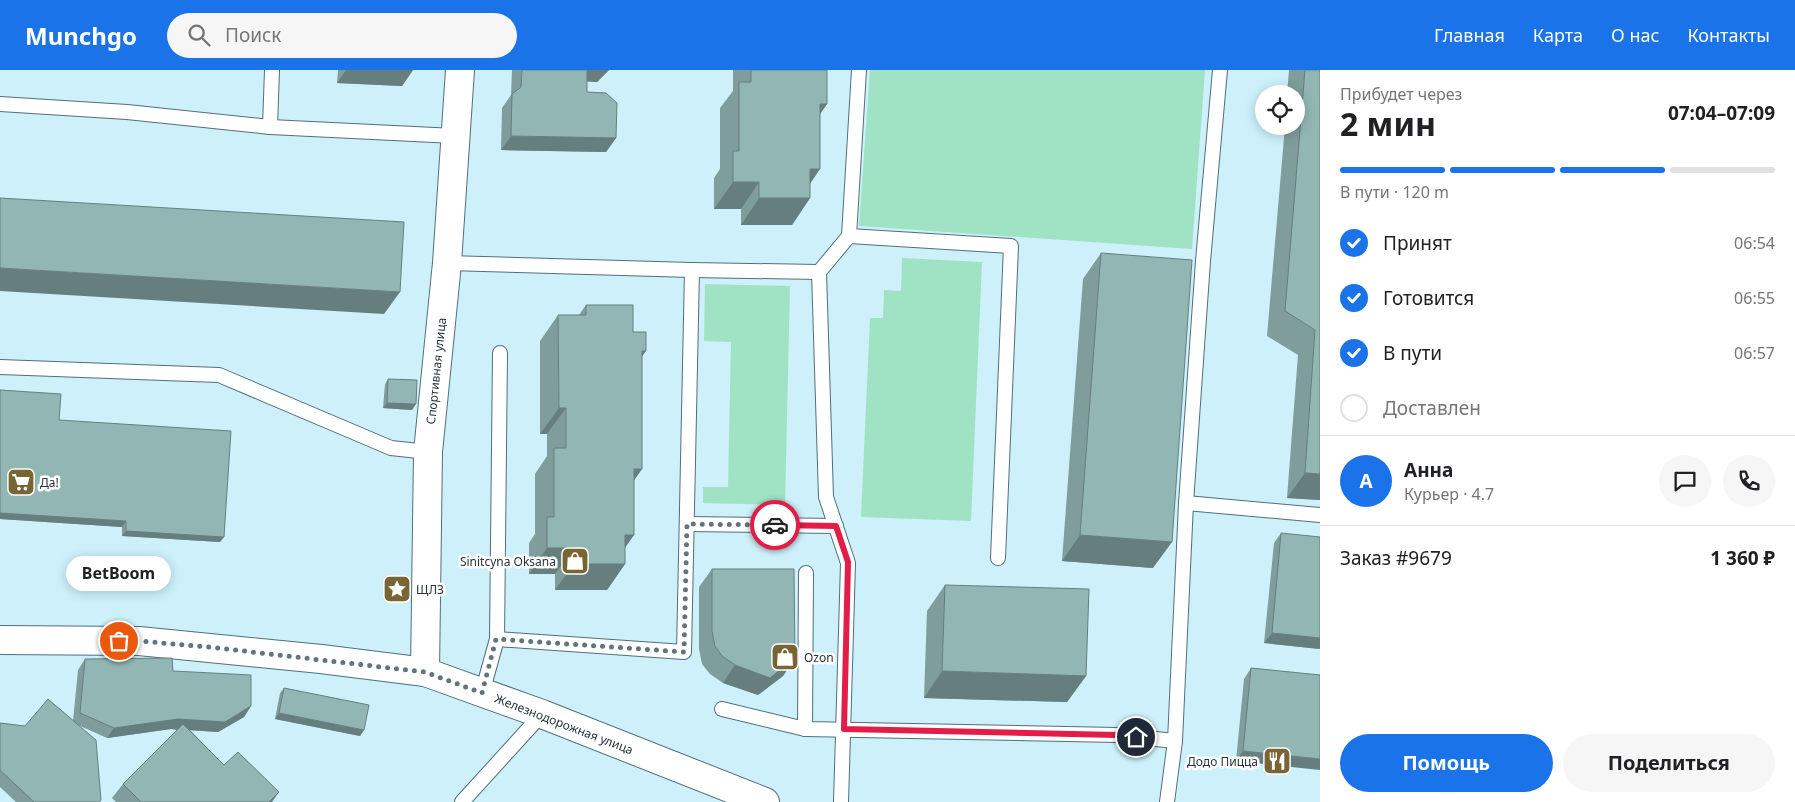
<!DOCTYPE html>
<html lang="ru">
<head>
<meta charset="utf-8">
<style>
	body { margin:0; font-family:"Noto Sans",sans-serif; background:#f6f6f6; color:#202124; height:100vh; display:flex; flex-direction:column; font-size:19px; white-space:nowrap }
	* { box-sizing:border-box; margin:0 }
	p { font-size:16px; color:#757577 }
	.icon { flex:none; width:28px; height:28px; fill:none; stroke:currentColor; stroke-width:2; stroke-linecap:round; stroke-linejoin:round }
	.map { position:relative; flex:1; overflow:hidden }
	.details { display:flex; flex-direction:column; background:#fff; width:475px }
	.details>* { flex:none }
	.fabs { position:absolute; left:1255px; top:15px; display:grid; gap:10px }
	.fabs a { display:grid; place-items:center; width:50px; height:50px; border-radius:50%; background:#fff; box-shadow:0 2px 12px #0003; font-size:25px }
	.pin { position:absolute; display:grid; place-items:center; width:42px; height:42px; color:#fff; margin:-21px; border:2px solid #fff; border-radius:50%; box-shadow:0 1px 5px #0007 }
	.courier { position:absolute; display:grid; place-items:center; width:50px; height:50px; margin:-25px; border:4px solid #e11d48; border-radius:50%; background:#fff; color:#222; box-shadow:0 1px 6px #0007 }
	.bubble { position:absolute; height:35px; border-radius:18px; background:#fff; box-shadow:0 2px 12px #0003; font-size:16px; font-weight:700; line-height:35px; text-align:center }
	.headline em { font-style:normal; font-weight:700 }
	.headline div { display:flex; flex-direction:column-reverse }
	.headline { display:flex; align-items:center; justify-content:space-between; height:85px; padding:0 20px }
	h1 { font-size:32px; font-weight:700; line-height:38px }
	.bar { display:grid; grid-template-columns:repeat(4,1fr); gap:8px 5px; align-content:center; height:60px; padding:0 20px }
	.bar i { height:6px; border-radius:4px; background:#e0e0e0 }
	.bar .active { background:#1a73e8 }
	.bar p { grid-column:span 4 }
	.line { display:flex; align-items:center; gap:12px; padding:0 20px; border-top:1px solid #e0e0e0 }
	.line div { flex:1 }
	.round { display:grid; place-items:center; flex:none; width:52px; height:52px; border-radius:26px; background:#f6f6f6 }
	ol { padding:0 20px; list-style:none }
	li { display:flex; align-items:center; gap:15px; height:55px }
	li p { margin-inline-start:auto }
	li .icon { padding:5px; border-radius:50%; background:#1a73e8; color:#fff; stroke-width:4 }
	li:last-child { color:#757577 }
	li i { width:28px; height:28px; border:2px solid #e0e0e0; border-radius:50% }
	.action { display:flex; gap:10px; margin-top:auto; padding:10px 20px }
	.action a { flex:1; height:58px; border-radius:30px; background:#1a73e8; color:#fff; font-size:20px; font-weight:700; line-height:58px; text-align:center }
	.action a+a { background:#f6f6f6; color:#202124 }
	header { display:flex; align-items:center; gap:30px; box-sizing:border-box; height:70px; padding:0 25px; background:#1a73e8; color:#fff }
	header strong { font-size:24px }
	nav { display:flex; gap:28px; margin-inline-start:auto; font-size:18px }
	.search { width:350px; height:45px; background:#f6f6f6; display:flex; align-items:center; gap:12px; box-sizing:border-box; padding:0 18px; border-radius:28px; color:#757577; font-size:19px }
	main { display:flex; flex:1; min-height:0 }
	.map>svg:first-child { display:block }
	.green { fill:#a0e2c4 }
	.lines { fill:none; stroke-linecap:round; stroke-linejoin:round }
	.service-casing { stroke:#506f79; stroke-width:16 }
	.minor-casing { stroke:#506f79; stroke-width:30 }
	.secondary-casing { stroke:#506f79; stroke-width:30 }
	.service { stroke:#fff; stroke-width:14 }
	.minor { stroke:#fff; stroke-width:28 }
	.secondary { stroke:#fff; stroke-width:28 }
	.wall { fill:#7e9d9b }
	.shaded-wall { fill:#667f7e }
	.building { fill:#92b6b4; stroke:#667f7e }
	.done { stroke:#61767c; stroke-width:5; stroke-dasharray:0 9 }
	.route { stroke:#e11d48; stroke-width:6 }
	.labels { text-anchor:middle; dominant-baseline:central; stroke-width:5; stroke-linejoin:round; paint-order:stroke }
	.street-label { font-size:12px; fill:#273438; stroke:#fff }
	.poi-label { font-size:12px; fill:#273438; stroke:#fff; text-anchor:start }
</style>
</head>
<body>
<header>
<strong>Munchgo</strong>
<div class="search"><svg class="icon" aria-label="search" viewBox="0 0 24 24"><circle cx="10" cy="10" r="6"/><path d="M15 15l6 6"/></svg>Поиск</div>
<nav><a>Главная</a><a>Карта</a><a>О нас</a><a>Контакты</a></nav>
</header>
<main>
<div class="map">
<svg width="1320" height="732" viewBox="0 0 1320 732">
	<rect width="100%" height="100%" fill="#cdf0fa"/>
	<!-- green -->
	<g class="green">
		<path d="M870 0H1205L1192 179 859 156Z"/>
		<path d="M902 188 982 192 971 451 861 447 870 248H883L884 220 901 221Z"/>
		<path d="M705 214 790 216 785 435 703 433V417H728L731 272 704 271Z"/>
	</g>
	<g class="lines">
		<defs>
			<g id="service">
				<path d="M0 34 127 42 270 57 455 66"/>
				<path d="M270 57 272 0"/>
				<path d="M849 166 1011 176 998 488"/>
				<path d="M447 193 692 200 819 202"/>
				<path d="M0 297 219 305 391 378 428 382"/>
				<path d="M1186 433 1320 445"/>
				<path d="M687 454 836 456"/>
				<path d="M497 569 500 283"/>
				<path d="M482 623 497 569 684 582 692 200"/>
				<path d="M722 639 805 659 1117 665 1175 671"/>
				<path d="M805 659 806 503"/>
				<path d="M462 732 542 644"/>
				<path d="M841 732 848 493 826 427 819 202 849 166 859 0"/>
				<path d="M1167 732 1175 671 1186 433 1203 191 1220 0"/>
			</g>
			<path id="minor" d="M425 602 428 382 447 193 460 0"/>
			<path id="secondary" d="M0 570 139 571 321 589 425 602 542 644 765 732"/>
		</defs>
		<!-- service casing -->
		<use href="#service" class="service-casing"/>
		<!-- minor casing -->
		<use href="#minor" class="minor-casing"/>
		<!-- secondary casing -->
		<use href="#secondary" class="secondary-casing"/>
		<!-- service -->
		<use href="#service" class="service"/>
		<!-- minor -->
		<use href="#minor" class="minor"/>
		<!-- secondary -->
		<use href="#secondary" class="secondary"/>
	</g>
	<!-- wall -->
	<g class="wall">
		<path d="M338 0H413L402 16 337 13Z"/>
		<path d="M512 0H609L597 12 587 11V22L616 68 606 82 501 80 502 38 511 25Z"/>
		<path d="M733 0H827V34L820 44 810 113V128L792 155H741V139H714V108L720 99V38L733 21Z"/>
		<path d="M1289 0H1320V430L1287 428 1298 285 1267 266 1285 56H1296V24H1287Z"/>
		<path d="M1101 183 1153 498 1062 491 1083 209Z"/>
		<path d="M586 235 633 262 642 287V399L634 410 625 478V494L607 520H555V504H529V473L535 464V404L547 386V364H540V271L558 245H579Z"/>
		<path d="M388 309 412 340 383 338 385 314Z"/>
		<path d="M0 320 59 350 224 467 220 472 122 466V457L0 449Z"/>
		<path d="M1281 463 1320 579 1264 573 1274 473Z"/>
		<path d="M712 499 795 588 783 606 758 625 723 613 710 604 702 594 699 579V517Z"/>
		<path d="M945 515 1086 606 1067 632 924 628 927 541Z"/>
		<path d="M85 589 173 601 251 636 244 647 218 662 190 660 224 695 272 732H116L112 728 123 714 177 660 171 659 107 668 78 655 100 732H16L0 717V653L25 656 73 651 78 600Z"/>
		<path d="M1251 598 1320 605 1236 691 1244 609Z"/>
		<path d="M284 618 364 660 360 666 275 649 280 623Z"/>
	</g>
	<!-- shaded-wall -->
	<g class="shaded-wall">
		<path d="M346 0H413L402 16 337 13Z"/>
		<path d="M585 0H609L597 12 577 11Z"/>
		<path d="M820 34H827L809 60Z"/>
		<path d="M511 66 616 68 606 82 501 80Z"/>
		<path d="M810 99H820L802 126Z"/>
		<path d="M733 112H759L741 139H714Z"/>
		<path d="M759 128H810L792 155H741Z"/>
		<path d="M0 198 400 222 384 244 0 221Z"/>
		<path d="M642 281H646L627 307Z"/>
		<path d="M387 333 416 334 412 340 383 338Z"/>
		<path d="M559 338H566L547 364H540Z"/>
		<path d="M634 399H642L623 426Z"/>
		<path d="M1305 403 1320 404V430L1287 428Z"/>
		<path d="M0 443 126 451 122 457 0 449Z"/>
		<path d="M126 461 224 467 220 472 122 466Z"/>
		<path d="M625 465H634L616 491Z"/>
		<path d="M1080 465 1172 472 1153 498 1062 491Z"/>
		<path d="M547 478H574L555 504H529Z"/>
		<path d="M574 494H625L607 520H555Z"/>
		<path d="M1272 563 1320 568V579L1264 573Z"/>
		<path d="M795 588 783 606 758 625 723 613 735 595Z"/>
		<path d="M942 601 1086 606 1067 632 924 628Z"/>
		<path d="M251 636 244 647 218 662 171 659 107 668 114 658Z"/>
		<path d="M279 643 364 660 360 666 275 649Z"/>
		<path d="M1243 681 1320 689V700L1236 691Z"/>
		<path d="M279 722 272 732H269Z"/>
	</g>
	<!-- building -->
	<g class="building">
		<path d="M522 0H587V22L606 23 617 33 616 68 511 66 512 24 521 17Z"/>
		<path d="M751 0H827V34H820V99H810V128H759V112H733V81H739V12H751Z"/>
		<path d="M1305 0H1320V404L1305 403 1315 260 1285 241Z"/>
		<path d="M0 128 404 152 400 222 0 198Z"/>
		<path d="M1101 183 1192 190 1172 472 1080 465Z"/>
		<path d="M586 235H633V262H646V281H642V399H634V465H625V494H574V478H547V447H554V378H566V338H559L558 245H586Z"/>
		<path d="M388 309 417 310 416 334 387 333Z"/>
		<path d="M0 320 61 324 59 350 231 361 224 467 126 461V451L0 443Z"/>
		<path d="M1281 463 1320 467V568L1272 563Z"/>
		<path d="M712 499H794L795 588 770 608 735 595 722 586 715 576 712 561Z"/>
		<path d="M945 515 1089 519 1086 606 942 601Z"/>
		<path d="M172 588 173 601 251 605V636L225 652 178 649 114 658 80 643 85 589Z"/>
		<path d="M1251 598 1320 605V689L1243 681Z"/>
		<path d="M284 618 369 635 364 660 279 643Z"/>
		<path d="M48 629 96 670 101 730 99 732H34L0 700V653L25 656Z"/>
		<path d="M183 654 224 695 238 682 279 722 269 732H141L123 714Z"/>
	</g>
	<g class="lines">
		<!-- done -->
		<path class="done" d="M119 571H139L209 577 425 602 482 623 496 569 684 582 687 454 775 455"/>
		<!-- route -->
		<path class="route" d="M775 455 836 456 848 492 844 659 1117 665 1136 667"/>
	</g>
	<!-- icons -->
	<defs>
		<symbol id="supermarket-square" viewBox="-11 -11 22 22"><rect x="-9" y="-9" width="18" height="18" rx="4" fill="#796433" stroke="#fff"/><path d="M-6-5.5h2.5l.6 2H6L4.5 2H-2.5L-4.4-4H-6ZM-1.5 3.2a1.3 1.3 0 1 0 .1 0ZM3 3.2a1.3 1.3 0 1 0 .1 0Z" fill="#fff"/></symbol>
		<symbol id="shop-square" viewBox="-11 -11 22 22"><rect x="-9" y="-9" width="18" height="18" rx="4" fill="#796433" stroke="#fff"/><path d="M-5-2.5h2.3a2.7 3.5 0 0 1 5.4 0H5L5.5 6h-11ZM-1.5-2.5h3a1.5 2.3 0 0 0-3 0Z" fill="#fff"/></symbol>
		<symbol id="sight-square" viewBox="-11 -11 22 22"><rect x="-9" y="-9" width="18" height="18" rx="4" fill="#796433" stroke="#fff"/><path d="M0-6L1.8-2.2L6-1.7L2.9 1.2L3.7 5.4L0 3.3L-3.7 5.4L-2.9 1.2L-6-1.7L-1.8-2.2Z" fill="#fff"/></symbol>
		<symbol id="restaurant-square" viewBox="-11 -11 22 22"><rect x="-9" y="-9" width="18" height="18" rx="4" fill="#796433" stroke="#fff"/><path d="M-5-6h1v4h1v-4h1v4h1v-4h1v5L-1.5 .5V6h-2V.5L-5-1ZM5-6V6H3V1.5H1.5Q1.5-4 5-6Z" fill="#fff"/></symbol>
	</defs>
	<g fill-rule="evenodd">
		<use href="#supermarket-square" x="5" y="396" width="32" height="32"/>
		<use href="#shop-square" x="559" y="475" width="32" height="32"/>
		<use href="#sight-square" x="381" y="503" width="32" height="32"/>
		<use href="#shop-square" x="769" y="571" width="32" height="32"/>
		<use href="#restaurant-square" x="1261" y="675" width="32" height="32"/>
	</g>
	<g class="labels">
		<!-- street labels -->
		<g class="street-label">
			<text transform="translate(436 301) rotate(-84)">Спортивная улица</text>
			<text transform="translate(564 654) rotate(21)">Железнодорожная улица</text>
		</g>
		<!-- poi labels -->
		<g class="poi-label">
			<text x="40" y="412">Да!</text>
			<text x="556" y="491" text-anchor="end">Sinitcyna Oksana</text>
			<text x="416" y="519">ЩЛЗ</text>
			<text x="804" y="587">Ozon</text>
			<text x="1258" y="691" text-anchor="end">Додо Пицца</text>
		</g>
	</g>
</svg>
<div class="fabs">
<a><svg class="icon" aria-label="locate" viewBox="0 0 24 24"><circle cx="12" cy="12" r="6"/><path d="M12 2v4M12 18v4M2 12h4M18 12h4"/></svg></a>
</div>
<div class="pin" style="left:119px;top:571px;background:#ea580c"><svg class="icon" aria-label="bag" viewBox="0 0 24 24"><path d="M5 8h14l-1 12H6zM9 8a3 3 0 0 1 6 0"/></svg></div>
<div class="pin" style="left:1136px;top:667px;background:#1f2937"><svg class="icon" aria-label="home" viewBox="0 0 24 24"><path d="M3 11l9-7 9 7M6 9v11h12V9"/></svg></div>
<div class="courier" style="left:775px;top:455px"><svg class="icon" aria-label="car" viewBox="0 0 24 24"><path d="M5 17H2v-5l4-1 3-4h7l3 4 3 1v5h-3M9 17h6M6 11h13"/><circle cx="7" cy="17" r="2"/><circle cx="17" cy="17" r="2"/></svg></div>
<div class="bubble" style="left:66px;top:486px;width:105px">BetBoom</div>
</div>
<section class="details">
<div class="headline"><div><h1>2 мин</h1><p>Прибудет через</p></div><em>07:04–07:09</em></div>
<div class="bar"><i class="active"></i><i class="active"></i><i class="active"></i><i></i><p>В пути · 120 m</p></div>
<ol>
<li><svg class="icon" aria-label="check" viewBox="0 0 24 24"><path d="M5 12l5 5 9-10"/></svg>Принят<p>06:54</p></li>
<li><svg class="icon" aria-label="check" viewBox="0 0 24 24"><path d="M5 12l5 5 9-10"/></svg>Готовится<p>06:55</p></li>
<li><svg class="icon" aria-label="check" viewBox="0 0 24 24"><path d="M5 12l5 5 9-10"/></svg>В пути<p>06:57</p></li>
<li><i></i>Доставлен</li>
</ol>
<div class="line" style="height:90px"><b class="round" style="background:#1a73e8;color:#fff">А</b><div><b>Анна</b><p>Курьер · 4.7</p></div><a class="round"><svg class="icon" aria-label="chat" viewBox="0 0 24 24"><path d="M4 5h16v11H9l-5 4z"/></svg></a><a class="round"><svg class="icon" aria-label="phone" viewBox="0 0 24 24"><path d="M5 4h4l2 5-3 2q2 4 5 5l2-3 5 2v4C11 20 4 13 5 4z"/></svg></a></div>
<div class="line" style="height:65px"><div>Заказ #9679</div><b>1 360 ₽</b></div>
<div class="action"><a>Помощь</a><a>Поделиться</a></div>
</section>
</main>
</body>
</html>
